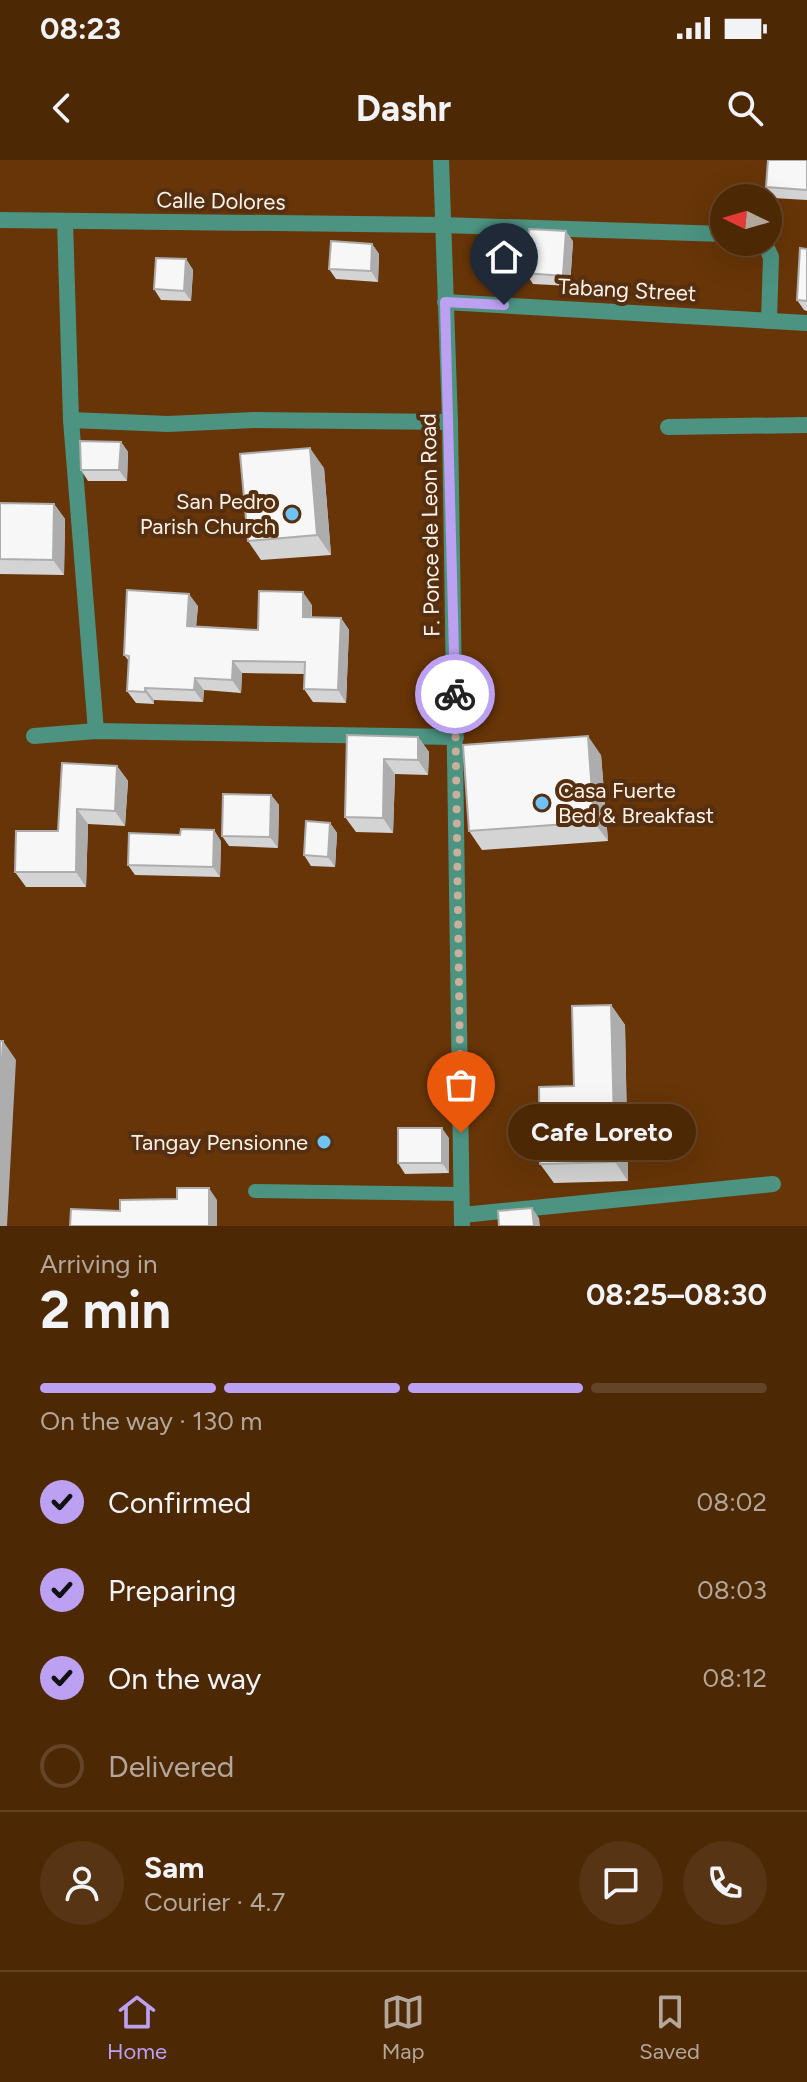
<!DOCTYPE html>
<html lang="en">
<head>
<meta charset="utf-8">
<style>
	body { margin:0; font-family:Figtree,sans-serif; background:#573413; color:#f1f3f6; height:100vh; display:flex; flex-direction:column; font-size:30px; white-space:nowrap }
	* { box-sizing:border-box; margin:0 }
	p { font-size:26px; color:#b3a69a }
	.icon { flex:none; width:44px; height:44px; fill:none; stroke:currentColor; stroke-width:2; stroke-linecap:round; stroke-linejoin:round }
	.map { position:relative; height:1066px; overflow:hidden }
	.sheet { display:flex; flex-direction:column; background:#4d2805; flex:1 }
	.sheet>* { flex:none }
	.needle { width:52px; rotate:275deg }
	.controls { position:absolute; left:710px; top:24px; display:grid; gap:16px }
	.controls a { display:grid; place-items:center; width:72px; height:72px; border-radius:50%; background:#4d2805; box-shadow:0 8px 32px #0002,0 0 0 2px #644427; font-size:40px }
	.pin { position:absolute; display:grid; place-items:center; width:68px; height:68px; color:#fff; margin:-82px -34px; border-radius:50% 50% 50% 0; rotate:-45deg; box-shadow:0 0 8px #0007 }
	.pin .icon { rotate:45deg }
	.courier { position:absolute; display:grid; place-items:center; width:80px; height:80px; margin:-40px; border:6px solid #bca0f2; border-radius:50%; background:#fff; color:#222; box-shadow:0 2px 10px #0007 }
	.bubble { position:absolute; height:56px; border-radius:28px; background:#4d2805; box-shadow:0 8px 32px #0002,0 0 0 2px #644427; font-size:26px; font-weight:700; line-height:56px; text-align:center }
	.summary em { font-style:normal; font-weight:700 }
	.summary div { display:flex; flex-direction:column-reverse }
	.summary { display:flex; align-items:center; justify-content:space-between; height:136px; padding:0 40px }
	h1 { font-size:52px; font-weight:700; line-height:60px }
	.bar { display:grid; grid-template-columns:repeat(4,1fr); gap:12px 8px; align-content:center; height:96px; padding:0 40px }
	.bar i { height:10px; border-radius:6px; background:#644427 }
	.bar .selected { background:#bca0f2 }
	.bar p { grid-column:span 4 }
	.line { display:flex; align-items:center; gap:20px; padding:0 40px; border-top:2px solid #644427 }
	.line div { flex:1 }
	.round { display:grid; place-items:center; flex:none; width:84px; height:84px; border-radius:42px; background:#573413 }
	ol { padding:0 40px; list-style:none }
	li { display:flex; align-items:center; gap:24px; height:88px }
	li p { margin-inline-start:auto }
	li .icon { padding:8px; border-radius:50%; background:#bca0f2; color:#111; stroke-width:4 }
	li:last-child { color:#b3a69a }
	li i { width:44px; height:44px; border:4px solid #644427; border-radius:50% }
	.status { display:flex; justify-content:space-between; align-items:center; height:56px; padding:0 40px; background:#4d2805; direction:ltr }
	.status svg { height:22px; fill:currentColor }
	header { display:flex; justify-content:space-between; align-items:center; height:104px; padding:0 40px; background:#4d2805; font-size:36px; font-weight:700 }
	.tab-bar { display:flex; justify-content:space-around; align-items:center; height:112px; border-top:2px solid #644427; background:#4d2805; font-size:22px; color:#b3a69a }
	.tab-bar a { display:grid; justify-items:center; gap:4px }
	.tab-bar .selected { color:#bca0f2 }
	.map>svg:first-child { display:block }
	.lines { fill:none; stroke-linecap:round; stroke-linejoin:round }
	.service { stroke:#4c9382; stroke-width:14 }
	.minor { stroke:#4c9382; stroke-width:16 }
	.tertiary { stroke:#4c9382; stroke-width:16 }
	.wall { fill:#d4d4d4 }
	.shaded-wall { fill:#adadad }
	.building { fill:#f7f7f7; stroke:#adadad; stroke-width:2 }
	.done { stroke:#c9b09a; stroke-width:8; stroke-dasharray:0 14.4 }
	.route { stroke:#bca0f2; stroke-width:10 }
	.poi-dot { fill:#6fc2f4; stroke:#552f0f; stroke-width:3 }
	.labels { text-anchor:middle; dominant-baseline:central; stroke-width:8; stroke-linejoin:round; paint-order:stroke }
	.street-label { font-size:22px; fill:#fef2e9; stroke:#552f0f }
	.poi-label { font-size:22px; fill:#fef2e9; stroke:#552f0f; text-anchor:end }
</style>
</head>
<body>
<div class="status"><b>08:23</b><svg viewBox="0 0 49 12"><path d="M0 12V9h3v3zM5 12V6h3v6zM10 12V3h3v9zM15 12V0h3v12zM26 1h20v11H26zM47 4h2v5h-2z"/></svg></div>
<header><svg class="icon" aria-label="back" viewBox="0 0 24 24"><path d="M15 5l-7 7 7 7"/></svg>Dashr<svg class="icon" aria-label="search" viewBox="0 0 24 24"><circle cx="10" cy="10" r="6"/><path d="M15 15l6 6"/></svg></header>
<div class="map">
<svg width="807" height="1066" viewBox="0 0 807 1066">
	<rect width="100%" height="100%" fill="#673507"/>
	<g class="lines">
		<!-- service -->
		<path class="service" d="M255 1031 462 1034"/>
		<!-- minor -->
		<g class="minor">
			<path d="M0 60 442 65 724 74"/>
			<path d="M65 61 71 260 96 571"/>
			<path d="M764 82 771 97 769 160"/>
			<path d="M445 142 807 163"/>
			<path d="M71 260 168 264 254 260 450 262"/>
			<path d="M668 267 807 265"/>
			<path d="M34 576 96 571 456 577"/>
			<path d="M462 1055 773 1024"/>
		</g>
		<!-- tertiary -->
		<path class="tertiary" d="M441 0 450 262 462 1066"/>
	</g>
	<!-- wall -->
	<g class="wall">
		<path d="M807 0V40L773 38 766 27Z"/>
		<path d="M573 81 570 126 533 124 526 113Z"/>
		<path d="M372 84 379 94 378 122 336 119 329 109Z"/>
		<path d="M807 89V151L804 150 797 140Z"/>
		<path d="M186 99 193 110 191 141 161 140 154 129Z"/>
		<path d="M121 282 128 292 127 321H88L81 310Z"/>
		<path d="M324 308 331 395 261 400 248 381Z"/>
		<path d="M0 343 54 344 65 359 64 415 0 414Z"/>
		<path d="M312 445V457L341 458 349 470 346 543 313 542 304 529 305 514 242 513 241 533 204 530 203 542 154 540V544L136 543 127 531 129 501 124 495 198 446 196 466 258 470Z"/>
		<path d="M347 575 418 577 429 592 428 615 395 614 393 673 356 672 345 657Z"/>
		<path d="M601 595 608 681 482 690 469 671Z"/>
		<path d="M62 603 117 606 128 621 125 666 88 664 86 727H26L15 712 58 671Z"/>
		<path d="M271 635 279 645 278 688 229 686 222 676Z"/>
		<path d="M330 663 337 673 335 707 311 706 304 695Z"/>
		<path d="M221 681 220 717 135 715 128 705Z"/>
		<path d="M611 845 625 865 628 1021 554 1023 540 1004 574 926Z"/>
		<path d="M449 978V1013L405 1014 398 1003Z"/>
	</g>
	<!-- shaded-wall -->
	<g class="shaded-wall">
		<path d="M566 71 573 81 570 126 563 116Z"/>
		<path d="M372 84 379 94 378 122 371 111Z"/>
		<path d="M186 99 193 110 191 141 184 131Z"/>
		<path d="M121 282 128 292 127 321 119 310Z"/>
		<path d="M310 288 324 308 331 395 317 375Z"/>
		<path d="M54 344 65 359 64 415 53 400Z"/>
		<path d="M303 432 312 445 311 469 303 457Z"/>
		<path d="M189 434 198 446 195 478 187 466Z"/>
		<path d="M341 458 349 470 346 543 338 530Z"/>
		<path d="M233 501 242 513 241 533 232 520Z"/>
		<path d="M195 518 204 530 203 542 194 530Z"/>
		<path d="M145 528 154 540V544L145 532Z"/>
		<path d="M588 576 601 595 608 681 594 662Z"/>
		<path d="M418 577 429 592 428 615 418 600Z"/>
		<path d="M384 599 395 614 393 673 383 658Z"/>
		<path d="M117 606 128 621 125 666 115 651Z"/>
		<path d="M271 635 279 645 278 688 270 677Z"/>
		<path d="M77 649 88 664 86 727 76 712Z"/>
		<path d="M330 663 337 673 335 707 328 697Z"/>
		<path d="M214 670 221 681 220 717 213 707Z"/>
		<path d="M611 845 625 865 628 1021 615 1002Z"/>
		<path d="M3 881 16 900 7 1066H0V931Z"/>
		<path d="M442 968 449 978V1013L442 1003Z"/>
		<path d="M209 1028 217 1040V1066H209Z"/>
		<path d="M532 1048 539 1058 540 1066H534Z"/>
	</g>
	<!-- building -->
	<g class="building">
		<path d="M768 0H807V30L766 27Z"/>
		<path d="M529 69 566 71 563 116 526 113Z"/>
		<path d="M331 81 372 84 371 111 329 109Z"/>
		<path d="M800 88 807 89V141L797 140Z"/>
		<path d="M156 98 186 99 184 131 154 129Z"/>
		<path d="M80 281 121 282 119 310H81Z"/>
		<path d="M310 288 317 375 248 381 240 294Z"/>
		<path d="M0 343 54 344 53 400 0 399Z"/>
		<path d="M127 430 189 434 187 466 258 470 259 431 303 432V457L341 458 338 530 304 529 305 502 233 501 232 520 195 518 194 530 145 528V532L127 531 129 496 124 495Z"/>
		<path d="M347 575 418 577V600L384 599 383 658 345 657Z"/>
		<path d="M588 576 594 662 469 671 463 585Z"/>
		<path d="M62 603 117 606 115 651 77 649 76 712H15L16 671H58Z"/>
		<path d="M223 634 271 635 270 677 222 676Z"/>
		<path d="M306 661 330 663 328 697 304 695Z"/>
		<path d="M181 669 214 670 213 707 128 705 129 673 180 675Z"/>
		<path d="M611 845 615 1002 540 1004 539 927 574 926 572 846Z"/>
		<path d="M0 881H3L0 931Z"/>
		<rect x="398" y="968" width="44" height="35"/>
		<path d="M177 1028H209V1066H70L71 1049 120 1051V1040L177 1039Z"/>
		<path d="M532 1048 534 1066H499L498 1051Z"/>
	</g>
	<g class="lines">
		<!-- done -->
		<path class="done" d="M455 534 461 973"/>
		<!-- route -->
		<path class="route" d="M455 534 445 142 504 145"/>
	</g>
	<!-- markers -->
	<g class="poi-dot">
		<circle cx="292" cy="354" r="8"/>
		<circle cx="542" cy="643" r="8"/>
		<circle cx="324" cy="982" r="8"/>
	</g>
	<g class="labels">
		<!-- street labels -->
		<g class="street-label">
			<text transform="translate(221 41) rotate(1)">Calle Dolores</text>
			<text transform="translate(627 130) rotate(3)">Tabang Street</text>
			<text transform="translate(430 365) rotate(-91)">F. Ponce de Leon Road</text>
		</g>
		<!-- poi labels -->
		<g class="poi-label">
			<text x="276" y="341">San Pedro<tspan x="276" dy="25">Parish Church</tspan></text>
			<text x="558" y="630" text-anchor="start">Casa Fuerte<tspan x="558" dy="25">Bed &amp; Breakfast</tspan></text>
			<text x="308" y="982">Tangay Pensionne</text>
		</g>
	</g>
</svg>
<div class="controls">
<a><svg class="needle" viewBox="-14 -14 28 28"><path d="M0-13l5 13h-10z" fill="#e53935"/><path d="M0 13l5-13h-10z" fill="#b3a69a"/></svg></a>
</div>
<div class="pin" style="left:461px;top:973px;background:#ea580c"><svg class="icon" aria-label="bag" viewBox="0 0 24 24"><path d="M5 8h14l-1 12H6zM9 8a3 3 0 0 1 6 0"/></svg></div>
<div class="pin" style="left:504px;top:145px;background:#1f2937"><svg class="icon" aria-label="home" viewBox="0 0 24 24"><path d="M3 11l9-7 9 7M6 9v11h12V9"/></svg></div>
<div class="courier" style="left:455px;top:534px"><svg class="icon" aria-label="bike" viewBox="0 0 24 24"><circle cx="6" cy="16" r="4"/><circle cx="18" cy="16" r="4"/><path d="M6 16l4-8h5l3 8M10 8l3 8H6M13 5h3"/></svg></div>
<div class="bubble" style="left:508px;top:944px;width:188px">Cafe Loreto</div>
</div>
<section class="sheet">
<div class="summary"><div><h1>2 min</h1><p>Arriving in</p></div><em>08:25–08:30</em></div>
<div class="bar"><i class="selected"></i><i class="selected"></i><i class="selected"></i><i></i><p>On the way · 130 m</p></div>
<ol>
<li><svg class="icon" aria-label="check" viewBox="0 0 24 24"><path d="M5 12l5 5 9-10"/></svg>Confirmed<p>08:02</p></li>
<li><svg class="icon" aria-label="check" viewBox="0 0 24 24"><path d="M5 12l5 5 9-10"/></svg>Preparing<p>08:03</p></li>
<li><svg class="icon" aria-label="check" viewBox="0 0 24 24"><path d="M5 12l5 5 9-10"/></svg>On the way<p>08:12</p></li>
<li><i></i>Delivered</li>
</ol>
<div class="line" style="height:144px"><a class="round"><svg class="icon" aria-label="person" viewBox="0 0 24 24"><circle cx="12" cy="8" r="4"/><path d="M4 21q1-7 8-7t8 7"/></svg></a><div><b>Sam</b><p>Courier · 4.7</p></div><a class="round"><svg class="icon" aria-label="chat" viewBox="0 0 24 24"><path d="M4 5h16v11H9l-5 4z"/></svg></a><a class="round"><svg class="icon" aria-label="phone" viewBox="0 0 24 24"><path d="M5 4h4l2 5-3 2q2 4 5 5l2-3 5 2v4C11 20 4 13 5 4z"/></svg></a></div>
</section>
<nav class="tab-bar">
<a class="selected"><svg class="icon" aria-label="home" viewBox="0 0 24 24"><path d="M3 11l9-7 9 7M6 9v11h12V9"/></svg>Home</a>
<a><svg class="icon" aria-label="map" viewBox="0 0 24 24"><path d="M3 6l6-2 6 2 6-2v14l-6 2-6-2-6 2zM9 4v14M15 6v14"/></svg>Map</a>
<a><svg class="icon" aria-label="saved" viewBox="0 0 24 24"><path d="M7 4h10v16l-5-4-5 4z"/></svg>Saved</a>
</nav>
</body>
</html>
